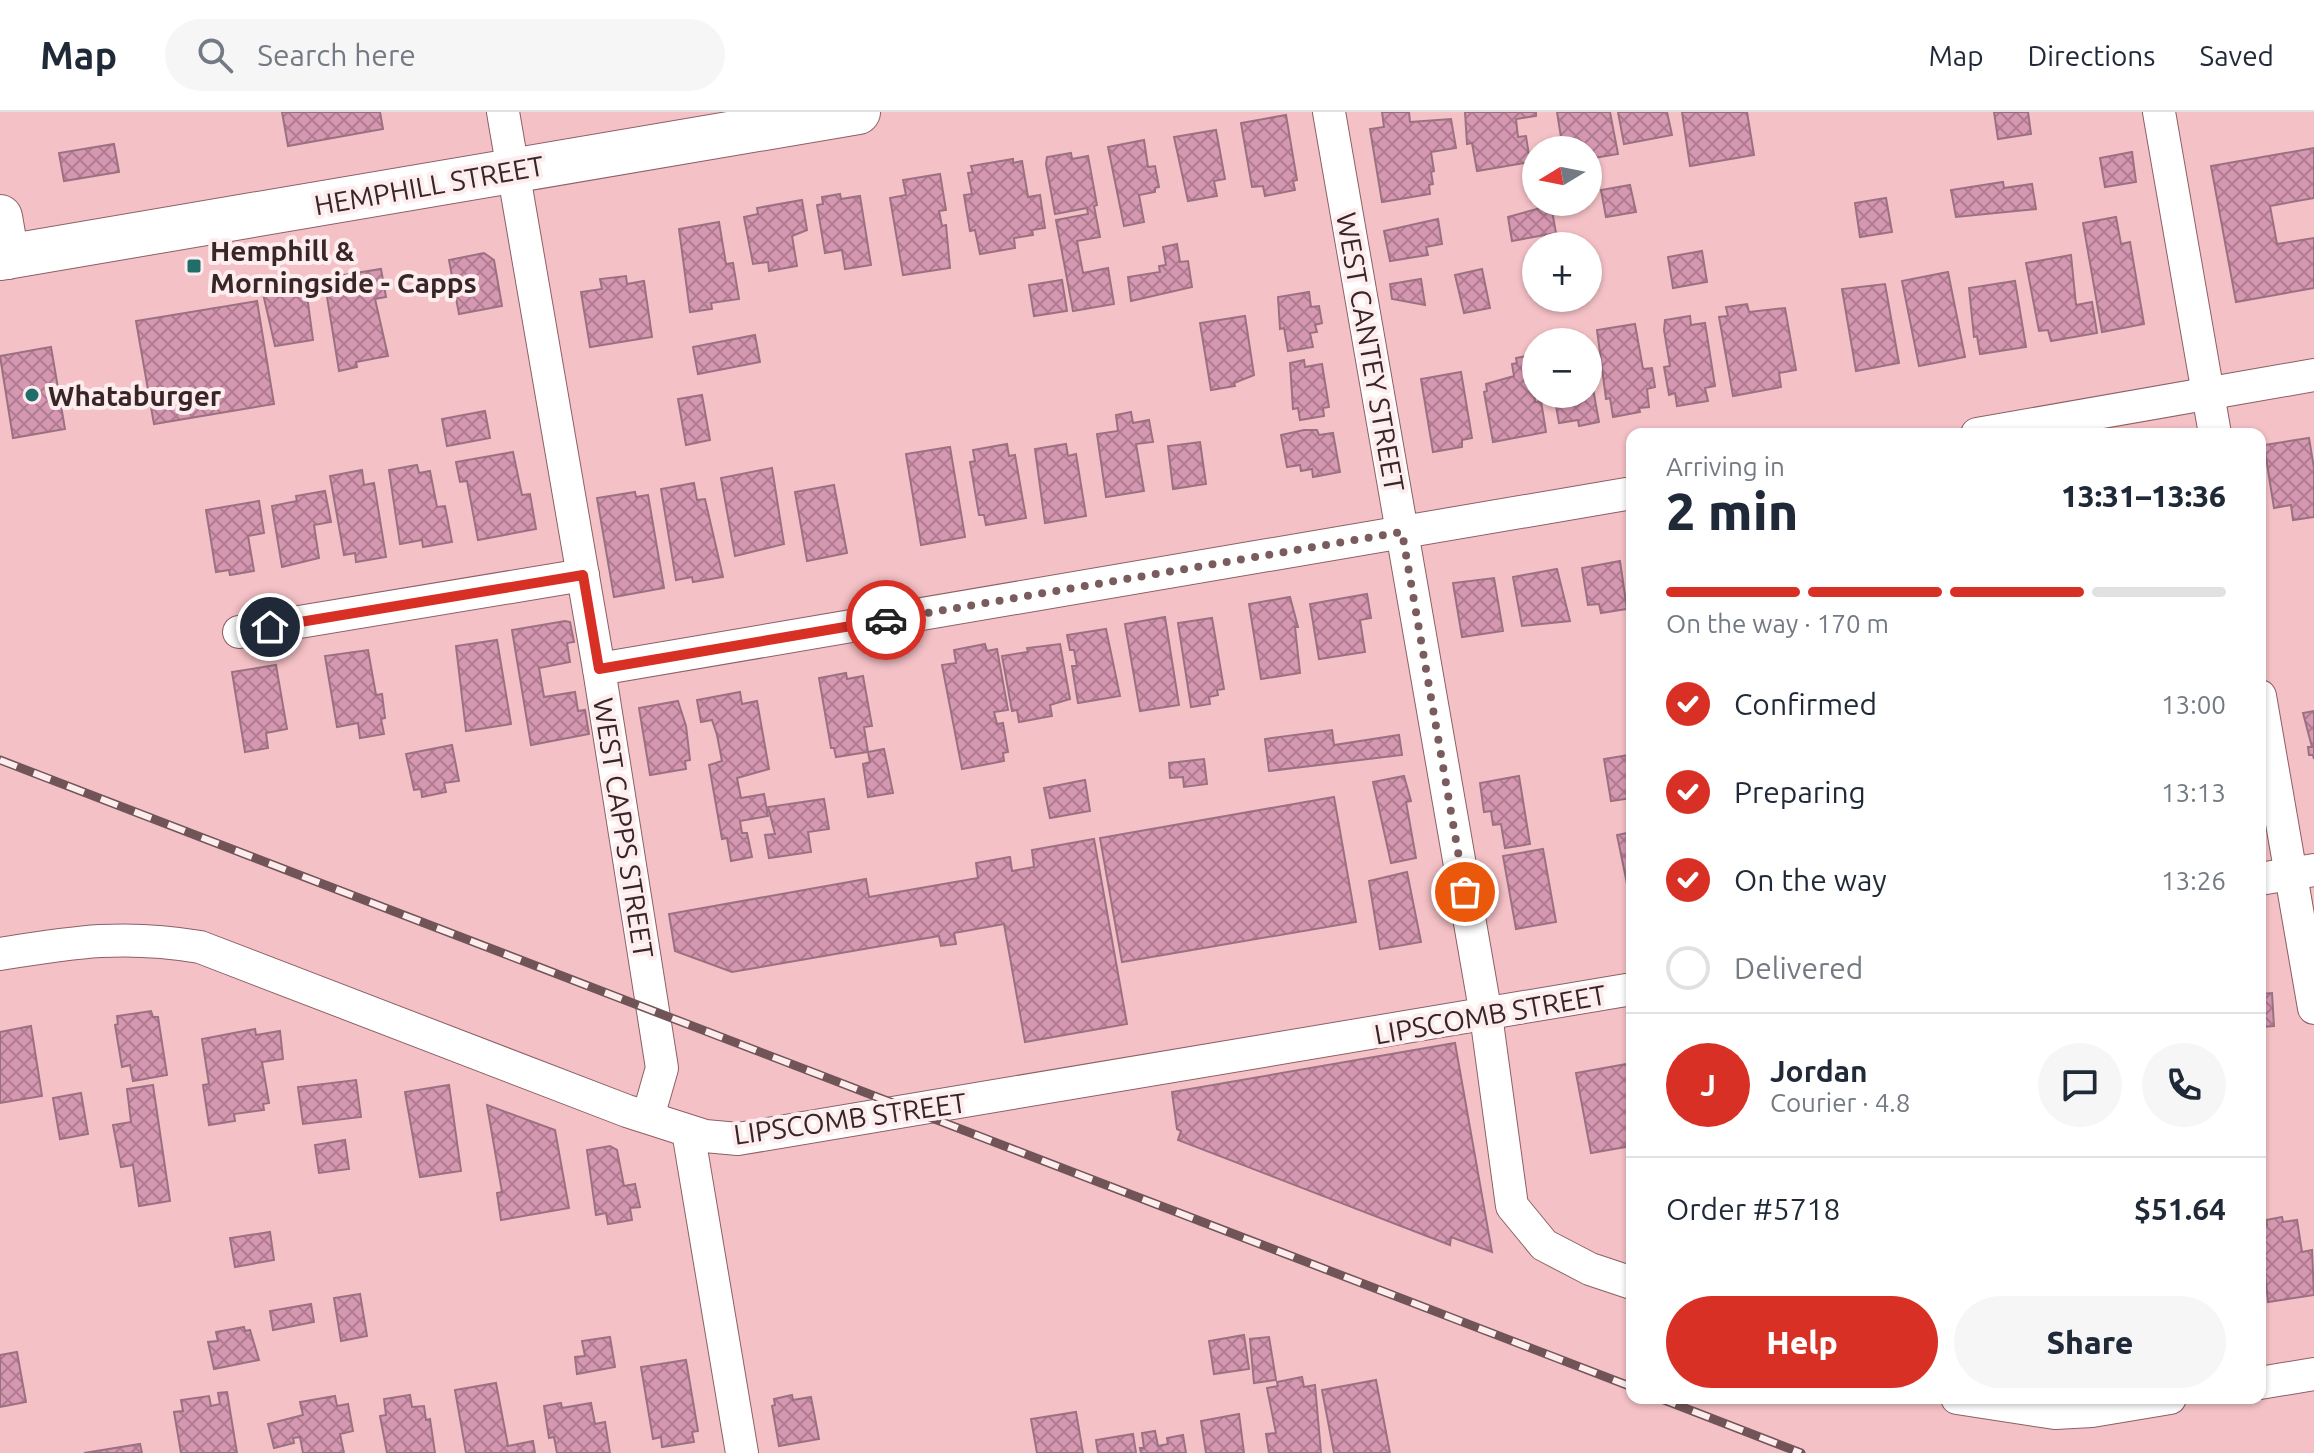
<!DOCTYPE html>
<html lang="en">
<head>
<meta charset="utf-8">
<style>
	body { margin:0; font-family:Ubuntu,sans-serif; background:#f6f6f7; color:#1f2937; height:100vh; display:flex; flex-direction:column; font-size:30px; white-space:nowrap }
	* { box-sizing:border-box; margin:0 }
	p { font-size:26px; color:#747a83 }
	.icon { flex:none; width:44px; height:44px; fill:none; stroke:currentColor; stroke-width:2; stroke-linecap:round; stroke-linejoin:round }
	.map { position:relative; flex:1; overflow:hidden }
	.drawer { position:absolute; left:1626px; top:316px; width:640px; height:976px; display:flex; flex-direction:column; background:#fff; border-radius:16px; box-shadow:0 2px 6px #0004 }
	.drawer>* { flex:none }
	.needle { width:52px; rotate:260deg }
	.tools { position:absolute; left:1522px; top:24px; display:grid; gap:16px }
	.tools a { display:grid; place-items:center; width:80px; height:80px; border-radius:50%; background:#fff; box-shadow:0 2px 6px #0004; font-size:40px }
	.pin { position:absolute; display:grid; place-items:center; width:68px; height:68px; color:#fff; margin:-34px; border:4px solid #fff; border-radius:50%; box-shadow:0 2px 8px #0007 }
	.courier { position:absolute; display:grid; place-items:center; width:80px; height:80px; margin:-40px; border:6px solid #d93025; border-radius:50%; background:#fff; color:#222; box-shadow:0 2px 10px #0007 }
	.overview em { font-style:normal; font-weight:800 }
	.overview div { display:flex; flex-direction:column-reverse }
	.overview { display:flex; align-items:center; justify-content:space-between; height:136px; padding:0 40px }
	h1 { font-size:52px; font-weight:800; line-height:60px }
	.bar { display:grid; grid-template-columns:repeat(4,1fr); gap:12px 8px; align-content:center; height:96px; padding:0 40px }
	.bar i { height:10px; border-radius:6px; background:#e0e1e3 }
	.bar .selected { background:#d93025 }
	.bar p { grid-column:span 4 }
	.line { display:flex; align-items:center; gap:20px; padding:0 40px; border-top:2px solid #e0e1e3 }
	.line div { flex:1 }
	.round { display:grid; place-items:center; flex:none; width:84px; height:84px; border-radius:42px; background:#f6f6f7 }
	ol { padding:0 40px; list-style:none }
	li { display:flex; align-items:center; gap:24px; height:88px }
	li p { margin-inline-start:auto }
	li .icon { padding:8px; border-radius:50%; background:#d93025; color:#fff; stroke-width:4 }
	li:last-child { color:#747a83 }
	li i { width:44px; height:44px; border:4px solid #e0e1e3; border-radius:50% }
	.primary-button { display:flex; gap:16px; margin-top:auto; padding:16px 40px }
	.primary-button a { flex:1; height:92px; border-radius:48px; background:#d93025; color:#fff; font-size:32px; font-weight:800; line-height:92px; text-align:center }
	.primary-button a+a { background:#f6f6f7; color:#1f2937 }
	header { display:flex; align-items:center; gap:48px; box-sizing:border-box; height:112px; padding:0 40px; background:#fff; border-bottom:2px solid #e0e1e3 }
	header strong { font-size:38px }
	nav { display:flex; gap:44px; margin-inline-start:auto; font-size:28px }
	.search { width:560px; height:72px; background:#f6f6f7; display:flex; align-items:center; gap:20px; box-sizing:border-box; padding:0 28px; border-radius:44px; color:#747a83; font-size:30px }
	.map>svg:first-child { display:block }
	.building { fill:url(#building-cross-hatch); stroke:#9b7182; stroke-width:2 }
	.lines { fill:none; stroke-linecap:round; stroke-linejoin:round }
	.street-casing { stroke:#8c6064; stroke-width:34 }
	.secondary-casing { stroke:#8c6064; stroke-width:46 }
	.street { stroke:#fff; stroke-width:32 }
	.secondary { stroke:#fff; stroke-width:44 }
	.rail-casing { stroke:#715457; stroke-width:9 }
	.rail { stroke:#fdedee; stroke-width:6; stroke-dasharray:18; stroke-linecap:butt }
	.done { stroke:#7a5c5f; stroke-width:8; stroke-dasharray:0 14.4 }
	.route { stroke:#d93025; stroke-width:10 }
	.poi-dot { fill:#216d6a; stroke:#fdedee; stroke-width:3 }
	.labels { text-anchor:middle; dominant-baseline:central; stroke-width:8; stroke-linejoin:round; paint-order:stroke }
	.street-label { font-size:28px; fill:#382527; stroke:#fdedee }
	.poi-label { font-size:28px; font-weight:bold; fill:#382527; stroke:#fdedee; text-anchor:start }
</style>
</head>
<body>
<header>
<strong>Map</strong>
<div class="search"><svg class="icon" aria-label="search" viewBox="0 0 24 24"><circle cx="10" cy="10" r="6"/><path d="M15 15l6 6"/></svg>Search here</div>
<nav><a>Map</a><a>Directions</a><a>Saved</a></nav>
</header>
<div class="map">
<svg width="2314" height="1341" viewBox="0 0 2314 1341">
	<defs>
		<pattern id="building-cross-hatch" width="8" height="8" patternUnits="userSpaceOnUse" patternTransform="scale(2)"><rect width="8" height="8" fill="#d697b1"/><path d="M0 0l8 8M0 8l8-8" fill="none" stroke="#af7b90"/></pattern>
	</defs>
	<rect width="100%" height="100%" fill="#f4c1c6"/>
	<!-- building -->
	<g class="building">
		<path d="M282 0H380L383 17 288 34Z"/>
		<path d="M1382 0H1409L1410 10 1451 7 1456 36 1431 40 1434 59 1431 60 1433 72 1429 73 1430 82 1382 90 1370 17 1384 15Z"/>
		<path d="M1465 0H1536V4L1516 7 1518 25 1526 24 1530 50 1477 59 1472 31 1467 32Z"/>
		<path d="M1557 0H1610L1618 42 1588 47V38H1563Z"/>
		<path d="M1618 0H1667L1672 23 1624 32Z"/>
		<path d="M1682 0H1747L1754 43 1690 54Z"/>
		<path d="M1994 0H2028L2031 22 1998 27Z"/>
		<path d="M1286 3 1297 68 1293 69 1295 78 1265 84 1263 74 1252 75 1241 11Z"/>
		<path d="M1216 18 1225 67 1214 69 1217 84 1188 89 1174 25Z"/>
		<path d="M1144 28 1148 55 1155 54 1159 75 1155 76V80L1139 83 1144 110 1124 114 1108 35Z"/>
		<path d="M114 32 119 60 64 69 59 41Z"/>
		<path d="M2314 36V86L2270 94 2277 132 2314 126V176L2236 190 2211 54Z"/>
		<path d="M2132 40 2136 70 2105 75 2100 46Z"/>
		<path d="M1071 41 1072 47 1088 44 1097 93 1094 94 1100 125 1077 129 1083 161 1108 156 1114 192 1073 199 1056 108 1088 102 1087 96 1055 102 1046 52 1047 45Z"/>
		<path d="M1013 47V51L1022 49 1028 85 1040 83 1045 116 1032 118 1033 123 1014 126 1015 136 980 142 975 118 970 119 964 83 972 82 968 61 973 60 971 54Z"/>
		<path d="M940 62 946 98 939 99 942 114 946 113 950 156 903 163 890 86 906 83 903 68Z"/>
		<path d="M2003 70 2004 76 2032 72 2036 97 1956 105 1951 78Z"/>
		<path d="M1630 73 1636 100 1606 105 1601 78Z"/>
		<path d="M840 82 841 87 860 84 871 153 845 157 842 138 825 141 817 93 823 92 822 85Z"/>
		<path d="M1886 86 1892 120 1860 125 1855 91Z"/>
		<path d="M802 88 807 118 792 124 797 154 769 159 768 150 753 152 744 105 758 102 757 96Z"/>
		<path d="M1551 93 1556 121 1512 129 1508 105Z"/>
		<path d="M2116 105 2121 132 2130 130 2144 212 2102 220 2083 111Z"/>
		<path d="M1438 107 1442 132 1426 135 1428 143 1390 149 1384 119Z"/>
		<path d="M719 110 726 152 733 151 739 187 711 191 712 197 690 200 679 117Z"/>
		<path d="M1177 132 1180 150 1188 149 1192 175 1131 189 1128 165 1160 160 1159 154 1166 153 1163 135Z"/>
		<path d="M1702 139 1707 170 1673 176 1668 145Z"/>
		<path d="M484 141 494 148 502 194 459 202 449 148Z"/>
		<path d="M2071 143 2076 193 2092 190 2097 221 2051 229 2048 218 2039 219 2026 151Z"/>
		<path d="M381 157 386 185 375 187 388 244 356 250 357 255 339 259 324 166Z"/>
		<path d="M1482 157 1490 196 1464 201 1455 163Z"/>
		<path d="M1948 160 1965 245 1919 254 1902 169Z"/>
		<path d="M626 164 627 172 644 169 652 225 590 235 581 180 602 177 600 167Z"/>
		<path d="M1421 167 1425 193 1392 187 1390 172Z"/>
		<path d="M1062 168 1067 199 1034 204 1029 173Z"/>
		<path d="M305 169 313 228 275 234 262 177Z"/>
		<path d="M2015 169 2026 235 1980 242 1977 224 1974 225 1969 176Z"/>
		<path d="M1885 172 1899 251 1856 259 1842 177Z"/>
		<path d="M1309 180 1311 195 1319 194 1322 211 1315 213 1317 220 1310 221 1313 235 1288 239 1284 216 1280 217 1278 185Z"/>
		<path d="M257 189 274 292 154 312 136 209Z"/>
		<path d="M1747 192 1749 200 1785 196 1796 258 1779 261 1781 275 1733 284 1719 205 1728 204 1726 195Z"/>
		<path d="M1245 204 1254 263 1234 271 1235 274 1211 278 1200 211Z"/>
		<path d="M1690 204 1691 213 1705 211 1715 274 1705 276 1708 289 1677 294 1675 281 1669 283 1664 255 1670 254 1664 218 1665 208Z"/>
		<path d="M1635 212 1643 257 1652 256 1655 275 1647 277 1649 295 1639 296 1640 300 1613 305 1610 286 1606 287 1597 218Z"/>
		<path d="M755 223 760 250 698 262 693 235Z"/>
		<path d="M51 235 65 317 13 326 0 244Z"/>
		<path d="M1532 243 1535 290 1541 289 1546 320 1493 330 1484 280 1487 279 1486 272 1514 264 1512 252 1517 251 1516 246Z"/>
		<path d="M1304 248 1305 255 1322 252 1329 295 1323 296 1324 304 1300 308 1298 296 1293 297 1290 251Z"/>
		<path d="M1588 249 1599 310 1579 314 1578 308 1559 311 1554 282H1588Z"/>
		<path d="M1461 260 1472 326 1462 328V335L1433 340 1421 267Z"/>
		<path d="M702 283 710 328 686 333 678 287Z"/>
		<path d="M485 299 490 326 447 334 442 307Z"/>
		<path d="M1131 300 1133 311 1149 308 1153 330 1136 332 1144 379 1106 385 1097 322 1118 319 1116 303Z"/>
		<path d="M1304 318H1317L1319 323 1333 321 1340 360 1313 365 1312 357 1301 359 1300 353 1287 355 1281 323Z"/>
		<path d="M2309 326 2314 356V405L2293 408 2291 393 2274 396 2264 333Z"/>
		<path d="M1200 330 1206 372 1173 377 1168 334Z"/>
		<path d="M1007 332 1009 344 1015 343 1026 406 986 413 984 403H979L970 350 975 349 973 338Z"/>
		<path d="M1066 332 1068 344 1076 342 1086 404 1045 411 1035 337Z"/>
		<path d="M950 335 965 425 921 433 906 342Z"/>
		<path d="M513 340 522 383 530 382 536 417 478 428 467 369 460 370 456 350Z"/>
		<path d="M417 353 419 361 430 359 437 395 445 394 452 430 423 435 422 428 400 432 389 358Z"/>
		<path d="M772 356 784 432 735 444 721 366Z"/>
		<path d="M362 358 364 373 374 371 386 445 356 450 355 441 344 443 330 364Z"/>
		<path d="M694 371 697 388 705 387 723 465 693 470 692 465 676 468 661 377Z"/>
		<path d="M834 373 847 441 807 449 795 380Z"/>
		<path d="M325 379 331 410 314 413 319 446 282 455 272 394 297 389 296 384Z"/>
		<path d="M635 380 636 385 648 383 664 476 614 485 597 386Z"/>
		<path d="M259 389 264 421 248 424 254 459 230 463 229 458 216 460 206 398Z"/>
		<path d="M1620 449 1627 497 1601 501 1599 492 1588 493 1582 456Z"/>
		<path d="M1557 457 1570 509 1522 514 1513 465Z"/>
		<path d="M1494 466 1503 519 1462 525 1453 471Z"/>
		<path d="M1367 482 1371 506 1360 508 1365 540 1319 547 1310 492Z"/>
		<path d="M1290 485 1298 515H1295L1300 561 1261 567 1249 492Z"/>
		<path d="M1165 505 1179 593 1140 599 1125 512Z"/>
		<path d="M1212 506 1224 577 1217 578 1218 583 1209 585 1210 592 1191 595 1178 511Z"/>
		<path d="M565 509 570 510 574 530 567 531 570 550 539 556 544 585 575 580 578 599 585 598 589 622 531 633 512 518Z"/>
		<path d="M1106 517 1120 584 1078 591 1072 554H1077L1074 538H1070L1067 523Z"/>
		<path d="M497 528 511 612 466 619 456 534Z"/>
		<path d="M985 532 987 539 997 537 1008 598 994 600 997 612 1003 611 1008 640 1003 641 1004 649 962 657 942 553 956 551 954 538Z"/>
		<path d="M1060 532 1070 587 1050 593 1052 604 1019 610 1017 598 1012 599 1002 544 1028 540 1027 536Z"/>
		<path d="M368 538 376 583 382 582 385 606 381 607 384 622 360 626 358 611 337 615 325 544Z"/>
		<path d="M276 553 287 617 266 621 268 636 245 640 232 560Z"/>
		<path d="M846 561 847 567 863 564 872 614 864 615 868 640 836 645 834 636H831L819 566Z"/>
		<path d="M740 580 742 592 757 589 769 657 737 666 741 686 764 682 768 704 740 709 742 721H747L752 745 731 749 727 726 722 727 709 653 722 649 717 623 712 608 701 610 697 588Z"/>
		<path d="M678 589 686 614 690 648 685 649 686 657 650 663 639 596Z"/>
		<path d="M2314 599V647L2313 643H2309L2308 635H2312L2303 601Z"/>
		<path d="M1332 618 1334 633 1399 623 1402 643 1269 659 1265 627Z"/>
		<path d="M452 633 459 669 444 671 446 680 422 685 421 677 414 678 406 642Z"/>
		<path d="M884 637 893 681 868 685 863 652 870 650 868 640Z"/>
		<path d="M1629 643 1632 686 1611 689 1604 647Z"/>
		<path d="M1204 647 1207 672 1184 675 1183 665 1170 666 1169 651Z"/>
		<path d="M1404 664 1411 689 1406 690 1416 746 1391 751 1373 670Z"/>
		<path d="M1519 664 1530 732 1505 736 1501 712 1493 713 1491 699 1484 700 1480 671Z"/>
		<path d="M1085 668 1090 699 1050 706 1044 676Z"/>
		<path d="M1334 685 1356 810 1122 850 1100 726Z"/>
		<path d="M824 687 829 717 808 720 811 740 769 746 765 723 775 722 768 695Z"/>
		<path d="M1632 720V796L1617 723Z"/>
		<path d="M1094 727 1127 912 1025 930 1004 812 954 821 956 832 941 834 939 824 732 860 675 839 669 802 866 767 869 785 978 766 976 751 1010 745 1012 759 1034 755 1032 738Z"/>
		<path d="M1543 737 1556 810 1516 817 1503 744Z"/>
		<path d="M1407 760 1421 830 1380 837 1369 769Z"/>
		<path d="M2272 881 2274 914 2262 915 2260 882Z"/>
		<path d="M151 899 153 905H158L167 963 133 969 130 953 122 955 115 913 118 912 117 904Z"/>
		<path d="M31 914 42 984 0 991V920Z"/>
		<path d="M255 917 256 923 280 919 283 947 262 950 269 991 263 992 264 998 234 1002 235 1009 209 1013 203 973 209 972 202 927Z"/>
		<path d="M1455 931 1492 1140 1451 1125 1450 1133 1178 1028 1181 1019 1177 1017 1172 980Z"/>
		<path d="M1632 951V1034L1591 1041 1576 961Z"/>
		<path d="M356 968 361 1005 303 1012 298 975Z"/>
		<path d="M153 973 170 1089 139 1094 133 1053 121 1055 113 1013 131 1010 127 977Z"/>
		<path d="M449 973 461 1059 420 1065 405 980Z"/>
		<path d="M81 981 88 1022 60 1027 53 986Z"/>
		<path d="M487 993 555 1018 569 1096 501 1108 497 1081 502 1080Z"/>
		<path d="M345 1028 349 1057 319 1061 315 1033Z"/>
		<path d="M610 1034 617 1038 624 1074 635 1072 640 1095 630 1096 632 1108 608 1112 606 1101 596 1103 587 1038Z"/>
		<path d="M2282 1105 2283 1110 2297 1108 2302 1140 2312 1138 2314 1183 2268 1190 2260 1115 2267 1113 2266 1108Z"/>
		<path d="M270 1120 274 1148 235 1155 230 1126Z"/>
		<path d="M360 1182 367 1224 341 1229 334 1186Z"/>
		<path d="M311 1192 314 1210 273 1218 270 1199Z"/>
		<path d="M244 1215 245 1219 250 1218 259 1248 214 1257 208 1230 218 1229 216 1220Z"/>
		<path d="M1244 1223 1249 1257 1214 1262 1209 1229Z"/>
		<path d="M610 1225 615 1255 577 1262 575 1245 585 1244 582 1229Z"/>
		<path d="M1269 1225 1276 1268 1254 1271 1250 1227Z"/>
		<path d="M17 1240 26 1290 0 1295V1243Z"/>
		<path d="M686 1248 698 1319 692 1320 694 1330 662 1335 661 1325 653 1327 641 1255Z"/>
		<path d="M1302 1265 1304 1275 1315 1273 1321 1341H1269L1266 1322 1276 1321 1267 1276 1278 1274 1277 1270Z"/>
		<path d="M1376 1268 1390 1341H1334L1322 1278Z"/>
		<path d="M496 1271 508 1334 533 1329 535 1341H466L455 1278Z"/>
		<path d="M227 1280 237 1341H181L174 1300 183 1299 181 1288 209 1284 211 1294 220 1292 218 1281Z"/>
		<path d="M410 1283 412 1295 424 1294 426 1308 430 1307 435 1341H387L380 1304 386 1303 384 1287Z"/>
		<path d="M792 1283 793 1288 811 1285 819 1327 779 1334 772 1294 775 1293 774 1287Z"/>
		<path d="M335 1284 337 1294 348 1292 353 1319 340 1322 344 1341H303L300 1325 293 1326 294 1331 274 1336 268 1312 303 1303 300 1290Z"/>
		<path d="M561 1291 562 1296 591 1291 595 1312 605 1310 610 1341H557L554 1325 549 1326 544 1294Z"/>
		<path d="M1076 1300 1083 1341H1037L1031 1307Z"/>
		<path d="M1239 1302 1244 1341H1206L1201 1309Z"/>
		<path d="M1155 1319 1158 1334 1168 1332 1167 1326 1183 1323 1186 1341H1141L1140 1336H1144L1142 1321Z"/>
		<path d="M1133 1322 1136 1341H1098L1096 1328Z"/>
		<path d="M140 1332 142 1341H84Z"/>
	</g>
	<g class="lines">
		<defs>
			<g id="street">
				<path d="M503 0 599 557 662 956 648 1005"/>
				<path d="M1329 0 1486 903 1512 1094 1544 1133 1590 1157 1632 1171"/>
				<path d="M2159 0 2215 322"/>
				<path d="M1977 322 2314 263"/>
				<path d="M239 520 583 463"/>
				<path d="M599 557 1632 381"/>
				<path d="M2260 584 2314 896"/>
				<path d="M2260 767 2314 758"/>
				<path d="M0 842C75 830 124 822 200 835L627 999 705 1024 738 1027 1632 877"/>
				<path d="M688 1019 742 1341"/>
				<path d="M2260 1271 2314 1262"/>
				<path d="M1957 1286 2055 1301 2092 1299 2170 1286"/>
			</g>
			<g id="secondary">
				<path d="M0 105 7 145"/>
				<path d="M0 146 858 0"/>
			</g>
		</defs>
		<!-- street casing -->
		<use href="#street" class="street-casing"/>
		<!-- secondary casing -->
		<use href="#secondary" class="secondary-casing"/>
		<!-- street -->
		<use href="#street" class="street"/>
		<!-- secondary -->
		<use href="#secondary" class="secondary"/>
		<defs>
			<g id="rail">
				<path d="M0 648 1632 1275"/>
				<path d="M1659 1286 1801 1341"/>
			</g>
		</defs>
		<!-- rail casing -->
		<use href="#rail" class="rail-casing"/>
		<!-- rail -->
		<use href="#rail" class="rail"/>
	</g>
	<g class="lines">
		<!-- done -->
		<path class="done" d="M886 508 1402 420 1465 780"/>
		<!-- route -->
		<path class="route" d="M270 515 583 463 599 557 886 508"/>
	</g>
	<!-- markers -->
	<g class="poi-dot">
		<rect x="186" y="146" width="16" height="16" rx="4"/>
		<circle cx="32" cy="283" r="8"/>
	</g>
	<g class="labels">
		<!-- street labels -->
		<g class="street-label">
			<text transform="translate(429 73) rotate(-10)">HEMPHILL STREET</text>
			<text transform="translate(1371 240) rotate(80)">WEST CANTEY STREET</text>
			<text transform="translate(624 716) rotate(81)">WEST CAPPS STREET</text>
			<text transform="translate(1490 902) rotate(-10)">LIPSCOMB STREET</text>
			<text transform="translate(850 1006) rotate(-8)">LIPSCOMB STREET</text>
		</g>
		<!-- poi labels -->
		<g class="poi-label">
			<text x="210" y="138">Hemphill &amp;<tspan x="210" dy="32">Morningside - Capps</tspan></text>
			<text x="48" y="283">Whataburger</text>
		</g>
	</g>
</svg>
<div class="tools">
<a><svg class="needle" viewBox="-14 -14 28 28"><path d="M0-13l5 13h-10z" fill="#e53935"/><path d="M0 13l5-13h-10z" fill="#747a83"/></svg></a>
<a>+</a>
<a>−</a>
</div>
<div class="pin" style="left:1465px;top:780px;background:#ea580c"><svg class="icon" aria-label="bag" viewBox="0 0 24 24"><path d="M5 8h14l-1 12H6zM9 8a3 3 0 0 1 6 0"/></svg></div>
<div class="pin" style="left:270px;top:515px;background:#1f2937"><svg class="icon" aria-label="home" viewBox="0 0 24 24"><path d="M3 11l9-7 9 7M6 9v11h12V9"/></svg></div>
<div class="courier" style="left:886px;top:508px"><svg class="icon" aria-label="car" viewBox="0 0 24 24"><path d="M5 17H2v-5l4-1 3-4h7l3 4 3 1v5h-3M9 17h6M6 11h13"/><circle cx="7" cy="17" r="2"/><circle cx="17" cy="17" r="2"/></svg></div>
<section class="drawer">
<div class="overview"><div><h1>2 min</h1><p>Arriving in</p></div><em>13:31–13:36</em></div>
<div class="bar"><i class="selected"></i><i class="selected"></i><i class="selected"></i><i></i><p>On the way · 170 m</p></div>
<ol>
<li><svg class="icon" aria-label="check" viewBox="0 0 24 24"><path d="M5 12l5 5 9-10"/></svg>Confirmed<p>13:00</p></li>
<li><svg class="icon" aria-label="check" viewBox="0 0 24 24"><path d="M5 12l5 5 9-10"/></svg>Preparing<p>13:13</p></li>
<li><svg class="icon" aria-label="check" viewBox="0 0 24 24"><path d="M5 12l5 5 9-10"/></svg>On the way<p>13:26</p></li>
<li><i></i>Delivered</li>
</ol>
<div class="line" style="height:144px"><b class="round" style="background:#d93025;color:#fff">J</b><div><b>Jordan</b><p>Courier · 4.8</p></div><a class="round"><svg class="icon" aria-label="chat" viewBox="0 0 24 24"><path d="M4 5h16v11H9l-5 4z"/></svg></a><a class="round"><svg class="icon" aria-label="phone" viewBox="0 0 24 24"><path d="M5 4h4l2 5-3 2q2 4 5 5l2-3 5 2v4C11 20 4 13 5 4z"/></svg></a></div>
<div class="line" style="height:104px"><div>Order #5718</div><b>$51.64</b></div>
<div class="primary-button"><a>Help</a><a>Share</a></div>
</section>
</div>
</body>
</html>
